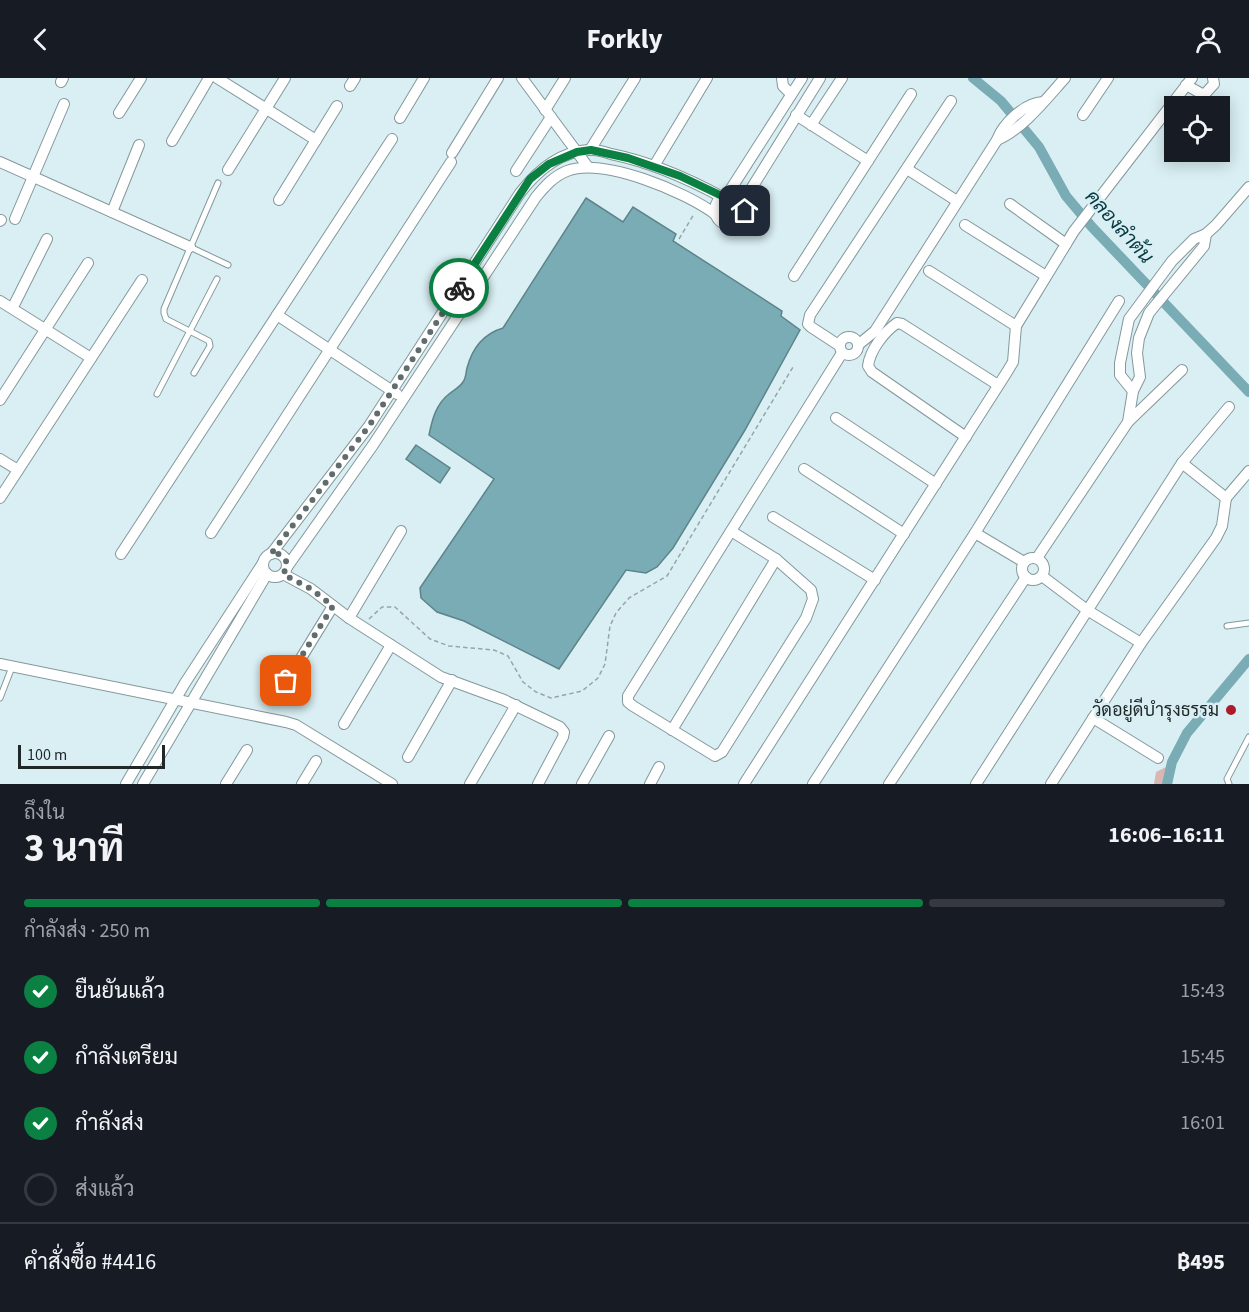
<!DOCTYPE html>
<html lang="th">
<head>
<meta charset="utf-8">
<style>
	body { margin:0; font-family:"Source Sans 3",Sarabun,sans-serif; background:#242831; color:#f1f3f6; height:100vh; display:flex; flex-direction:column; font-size:22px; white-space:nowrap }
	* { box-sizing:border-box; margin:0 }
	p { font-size:20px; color:#9ea1a6 }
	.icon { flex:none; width:33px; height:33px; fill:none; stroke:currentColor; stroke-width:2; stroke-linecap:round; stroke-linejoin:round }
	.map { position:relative; height:706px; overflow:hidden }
	.sheet { display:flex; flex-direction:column; background:#171b24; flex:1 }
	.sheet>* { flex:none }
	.controls { position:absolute; left:1164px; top:18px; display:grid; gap:12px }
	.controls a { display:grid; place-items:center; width:66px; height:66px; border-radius:0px; background:#171b24; box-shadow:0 3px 15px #0003; font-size:30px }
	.scale { position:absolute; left:18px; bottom:15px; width:147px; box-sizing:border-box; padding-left:6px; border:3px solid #1f2728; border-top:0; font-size:16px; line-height:21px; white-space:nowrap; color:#1f2728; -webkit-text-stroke:4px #d9eff3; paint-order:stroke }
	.pin { position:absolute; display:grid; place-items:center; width:51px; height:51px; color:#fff; margin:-26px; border-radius:12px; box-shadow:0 3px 9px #0006 }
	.courier { position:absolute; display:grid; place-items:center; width:60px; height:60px; margin:-30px; border:4px solid #0b8043; border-radius:50%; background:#fff; color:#222; box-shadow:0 2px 8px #0007 }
	.summary em { font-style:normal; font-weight:700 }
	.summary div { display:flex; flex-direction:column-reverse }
	.summary { display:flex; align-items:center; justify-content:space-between; height:102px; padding:0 24px }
	h1 { font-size:39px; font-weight:700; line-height:45px }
	.bar { display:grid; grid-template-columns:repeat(4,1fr); gap:9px 6px; align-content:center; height:72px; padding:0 24px }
	.bar i { height:8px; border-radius:4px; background:#363941 }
	.bar .current { background:#0b8043 }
	.bar p { grid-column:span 4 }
	.line { display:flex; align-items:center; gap:15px; padding:0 24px; border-top:2px solid #363941 }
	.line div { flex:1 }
	ol { padding:0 24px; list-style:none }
	li { display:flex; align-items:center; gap:18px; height:66px }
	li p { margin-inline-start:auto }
	li .icon { padding:6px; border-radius:50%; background:#0b8043; color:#fff; stroke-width:4 }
	li:last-child { color:#9ea1a6 }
	li i { width:33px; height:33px; border:3px solid #363941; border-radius:50% }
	header { display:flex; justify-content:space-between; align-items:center; height:78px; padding:0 24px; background:#171b24; font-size:27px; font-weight:700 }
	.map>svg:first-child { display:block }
	.green { fill:#d9b6b4 }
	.water { fill:#79acb5; stroke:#5e848b; stroke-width:1.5 }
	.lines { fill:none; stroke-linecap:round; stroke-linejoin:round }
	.canal { stroke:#79acb5; stroke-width:10 }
	.lane-casing { stroke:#84989b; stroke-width:7 }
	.street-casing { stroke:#84989b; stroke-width:12 }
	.path { stroke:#95a6a9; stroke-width:1.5; stroke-dasharray:4.5 3; stroke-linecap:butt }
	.lane { stroke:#fff; stroke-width:5 }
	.street { stroke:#fff; stroke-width:10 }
	.done { stroke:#606d6f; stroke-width:6; stroke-dasharray:0 10.8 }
	.route { stroke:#0b8043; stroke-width:8 }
	.poi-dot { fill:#ad1a2b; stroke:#d9eff3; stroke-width:2 }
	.labels { text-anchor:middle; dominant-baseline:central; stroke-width:5; stroke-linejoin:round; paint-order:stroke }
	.poi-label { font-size:18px; fill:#1f2728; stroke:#d9eff3; text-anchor:end }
	.water-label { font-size:20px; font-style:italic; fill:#083a42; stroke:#d9eff3 }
</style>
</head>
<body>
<header><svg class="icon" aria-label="back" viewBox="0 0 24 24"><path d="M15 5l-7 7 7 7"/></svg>Forkly<svg class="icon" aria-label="person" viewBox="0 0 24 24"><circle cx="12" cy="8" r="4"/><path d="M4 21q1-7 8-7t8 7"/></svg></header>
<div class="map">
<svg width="1249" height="706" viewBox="0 0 1249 706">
	<rect width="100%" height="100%" fill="#d9eff3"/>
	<!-- green -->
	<path class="green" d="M1176 684 1172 706H1154L1156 694Z"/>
	<!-- water -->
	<g class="water">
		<path d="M586 120 623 144 633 129 676 156 673 163 782 233 781 238 800 252 745 352 673 470 657 489 646 495 626 492 559 591 464 543 437 534 421 520 420 510 494 401 429 357C432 342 436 326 449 316 454 312 460 309 463 304 466 300 466 294 467 290 472 271 483 256 503 250Z"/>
		<path d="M416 367 450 390 440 405 406 381Z"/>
	</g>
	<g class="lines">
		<!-- canal -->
		<g class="canal">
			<path d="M973 0 1001 23 1039 69 1066 118 1092 149 1249 314"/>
			<path d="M1167 706 1172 684 1187 655 1249 581"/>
		</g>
		<defs>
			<g id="lane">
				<path d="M190 169 228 187"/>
				<path d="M194 295 210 268 209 263 166 241 164 235V231L218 105"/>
				<path d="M157 316 217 201"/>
				<path d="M1227 548 1249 545"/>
				<path d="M0 620 12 589"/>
				<path d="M1229 706 1227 701 1249 659"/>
			</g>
			<g id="street">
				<path d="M217 0 316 62"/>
				<path d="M522 0 588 89"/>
				<path d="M782 0 783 8 791 16"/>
				<path d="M61 4 63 0"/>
				<path d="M1186 7 1204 17 1214 6 1213 0"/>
				<path d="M350 8 355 0"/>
				<path d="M545 32 565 0"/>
				<path d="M119 35 141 0"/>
				<path d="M796 37 868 83"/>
				<path d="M1083 37 1108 0"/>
				<path d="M400 40 424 0"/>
				<path d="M811 47 842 0"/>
				<path d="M997 62C1022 52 1047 20 1065 0"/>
				<path d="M172 63 209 0"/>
				<path d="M590 72 635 0"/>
				<path d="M452 75 498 0"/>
				<path d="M0 84 190 169"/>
				<path d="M654 88 707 0"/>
				<path d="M907 91 957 123"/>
				<path d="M228 92 285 0"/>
				<path d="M516 93 551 39"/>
				<path d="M727 117 802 0"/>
				<circle cx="730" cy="132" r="15"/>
				<path d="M279 122 337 28"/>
				<path d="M743 124 820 0"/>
				<path d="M1010 126 1066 166"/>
				<path d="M112 134 139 67"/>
				<path d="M15 141 64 26"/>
				<path d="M0 143 1 142"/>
				<path d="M965 147 1046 198"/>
				<path d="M929 193 1016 248"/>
				<path d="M794 198 911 16"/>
				<path d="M0 223 91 280"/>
				<path d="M13 229 47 161"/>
				<path d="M277 237 397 316"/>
				<circle cx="849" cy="268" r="9"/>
				<path d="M858 267 875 253 997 62C1003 46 1024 25 1043 24"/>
				<path d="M840 268 811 249 808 246 810 237 951 23"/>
				<path d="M1133 313 1120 297V285L1129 241 1172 183 1194 161 1206 156 1216 147 1249 109"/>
				<path d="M0 322 88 185"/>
				<path d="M836 340 936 406"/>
				<path d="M1128 344 1182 292"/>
				<path d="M966 359 872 294 868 288C870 272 884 254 897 245L902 246 998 307"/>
				<path d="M0 381 18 392"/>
				<path d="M804 391 904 456"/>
				<path d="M0 420 142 202"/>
				<path d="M1226 420 1249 393"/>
				<path d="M773 439 875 502"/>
				<path d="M731 453 776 481 811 512 813 521 806 540 722 674 715 678 633 628 628 624V618L842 275"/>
				<path d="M211 455 451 84"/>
				<path d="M975 455 1024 484"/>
				<circle cx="275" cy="487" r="12"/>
				<path d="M121 476 392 61"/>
				<path d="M271 476 369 348 520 115C537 93 559 74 588 72 595 71 604 74 611 76 650 84 687 100 722 119"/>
				<circle cx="1033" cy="491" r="11"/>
				<path d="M1037 480 1128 344 1133 313 1140 299 1137 275 1139 260 1149 235 1204 168 1206 156"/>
				<path d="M287 489 373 367 536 119C545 108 554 98 567 93 603 79 686 114 715 136"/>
				<path d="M283 496 311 511 349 540 441 599 504 622 560 649 564 654 563 659 538 706"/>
				<path d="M1042 498 1087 532 1141 565"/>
				<path d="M349 540 401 453"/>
				<path d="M0 586 286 644 296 647 392 706"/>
				<path d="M287 603 333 528"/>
				<path d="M1093 640 1158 680"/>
				<path d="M344 646 391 567"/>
				<path d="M672 652 776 481"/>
				<path d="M408 679 452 602"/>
				<path d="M126 706 185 605 263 485"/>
				<path d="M143 706 267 496"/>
				<path d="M226 706 247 672"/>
				<path d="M302 706 316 683"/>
				<path d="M470 706 516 627"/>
				<path d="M582 706 609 658"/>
				<path d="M650 706 659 689"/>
				<path d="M744 706 1007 294 1013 284 1016 248 1074 153 1192 0"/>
				<path d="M813 706 975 455 1119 223"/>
				<path d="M889 706 1026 499"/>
				<path d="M976 706 1182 385 1229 329"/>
				<path d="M1051 706 1141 565 1216 460 1222 448 1226 420 1182 385"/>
			</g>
		</defs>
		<!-- lane casing -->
		<use href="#lane" class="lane-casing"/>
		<!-- street casing -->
		<use href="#street" class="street-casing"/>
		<!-- path -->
		<g class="path">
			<path d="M679 161 694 136"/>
			<path d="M369 541 382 529H395L430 561 449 568 494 572 508 578 523 604 536 614 551 620 582 613 598 600 605 586 610 548 616 535 629 520 667 498 793 289"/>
		</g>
		<!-- lane -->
		<use href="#lane" class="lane"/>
		<!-- street -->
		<use href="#street" class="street"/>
	</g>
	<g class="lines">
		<!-- done -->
		<path class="done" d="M286 603 333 528 311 511 283 496 287 489C287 479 280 474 271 476L369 348 459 210"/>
		<!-- route -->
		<path class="route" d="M459 210 530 101 549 86 577 74 591 72 628 80 680 98 722 118H736L743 124 745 133"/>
	</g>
	<!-- markers -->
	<circle class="poi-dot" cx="1231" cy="632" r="6"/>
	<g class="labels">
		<!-- poi labels -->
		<g class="poi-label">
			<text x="1219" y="632">วัดอยู่ดีบำรุงธรรม</text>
		</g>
		<!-- water labels -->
		<g class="water-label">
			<text transform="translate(1119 149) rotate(48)">คลองลำต้น</text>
		</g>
	</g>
</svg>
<div class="controls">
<a><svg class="icon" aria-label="locate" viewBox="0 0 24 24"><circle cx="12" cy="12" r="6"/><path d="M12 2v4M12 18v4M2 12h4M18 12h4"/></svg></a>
</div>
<div class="scale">100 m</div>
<div class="pin" style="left:286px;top:603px;background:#ea580c"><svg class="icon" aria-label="bag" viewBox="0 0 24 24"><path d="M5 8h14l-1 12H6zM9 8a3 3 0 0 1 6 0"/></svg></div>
<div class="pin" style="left:745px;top:133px;background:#1f2937"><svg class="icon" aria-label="home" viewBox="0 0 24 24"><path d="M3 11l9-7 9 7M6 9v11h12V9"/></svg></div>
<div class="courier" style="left:459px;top:210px"><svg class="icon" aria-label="bike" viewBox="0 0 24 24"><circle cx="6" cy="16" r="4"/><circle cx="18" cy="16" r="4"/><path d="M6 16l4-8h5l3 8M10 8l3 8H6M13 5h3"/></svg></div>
</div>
<section class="sheet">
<div class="summary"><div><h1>3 นาที</h1><p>ถึงใน</p></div><em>16:06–16:11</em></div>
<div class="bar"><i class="current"></i><i class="current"></i><i class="current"></i><i></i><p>กำลังส่ง · 250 m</p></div>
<ol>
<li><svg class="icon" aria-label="check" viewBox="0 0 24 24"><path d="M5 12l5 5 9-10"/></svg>ยืนยันแล้ว<p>15:43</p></li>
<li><svg class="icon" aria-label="check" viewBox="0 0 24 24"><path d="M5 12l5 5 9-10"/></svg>กำลังเตรียม<p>15:45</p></li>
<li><svg class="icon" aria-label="check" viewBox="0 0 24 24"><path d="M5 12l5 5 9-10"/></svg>กำลังส่ง<p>16:01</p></li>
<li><i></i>ส่งแล้ว</li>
</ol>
<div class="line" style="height:78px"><div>คำสั่งซื้อ #4416</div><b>฿495</b></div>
</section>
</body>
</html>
